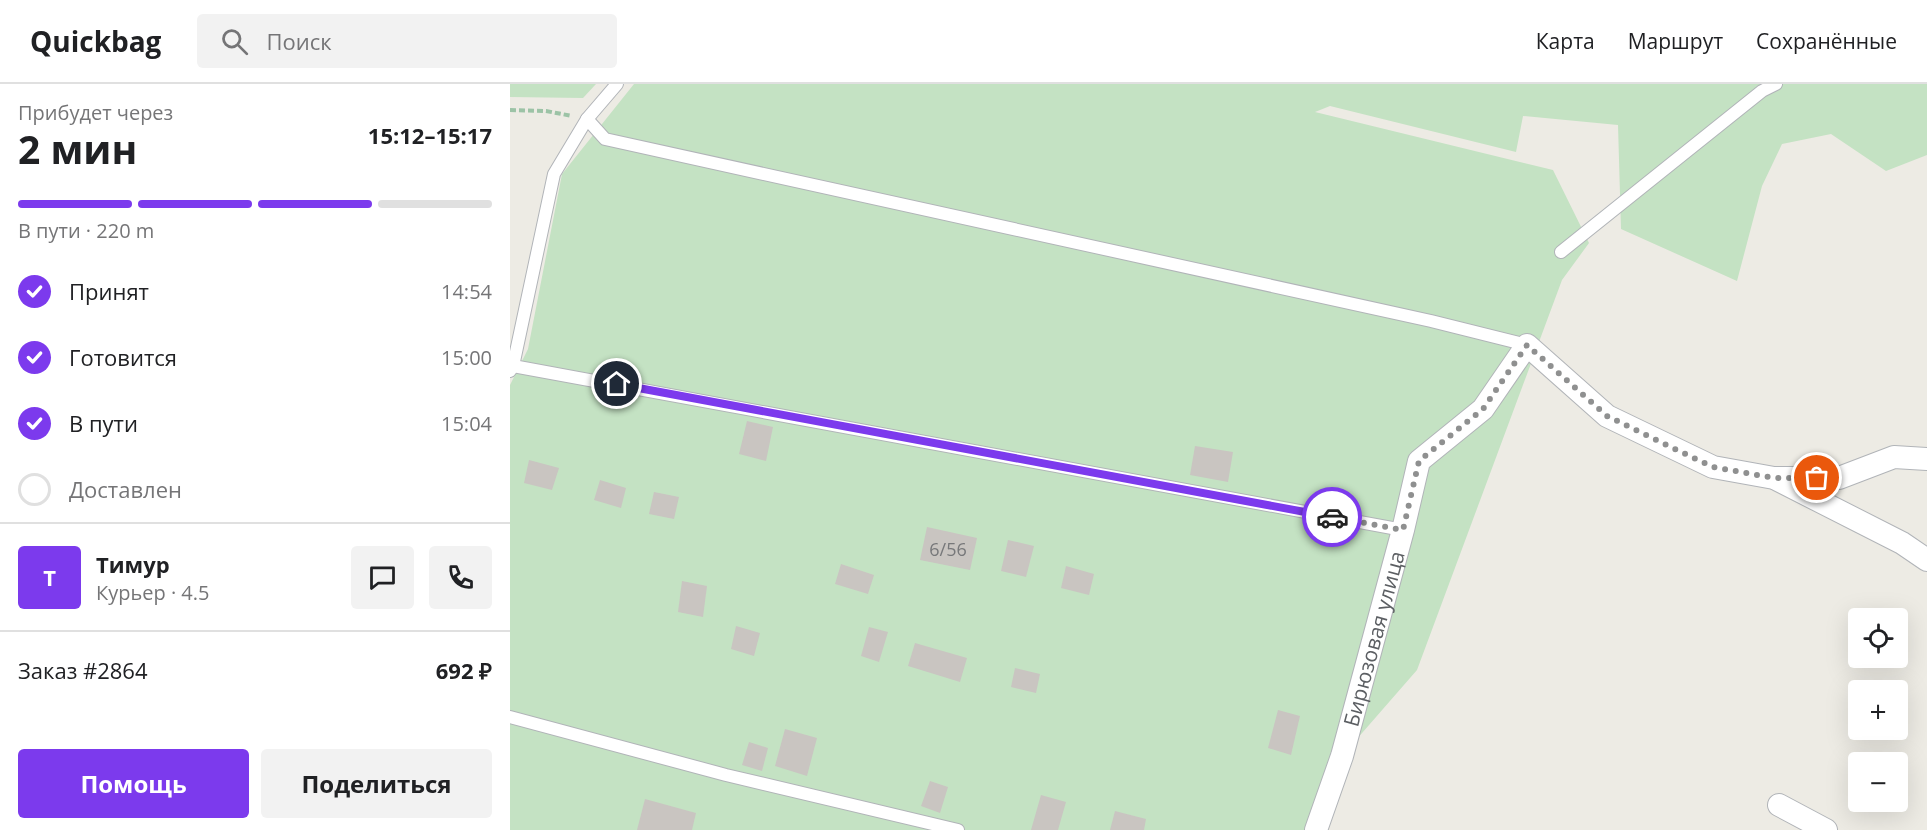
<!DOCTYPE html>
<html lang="ru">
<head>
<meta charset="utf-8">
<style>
	body { margin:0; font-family:"Open Sans",sans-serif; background:#f2f2f2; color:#202124; height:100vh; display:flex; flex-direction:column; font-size:22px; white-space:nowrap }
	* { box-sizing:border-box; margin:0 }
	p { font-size:20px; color:#757577 }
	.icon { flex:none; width:33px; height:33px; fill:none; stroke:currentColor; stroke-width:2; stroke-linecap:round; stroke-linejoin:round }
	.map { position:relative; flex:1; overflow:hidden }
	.sheet { display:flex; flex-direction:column; background:#fff; width:510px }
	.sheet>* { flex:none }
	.tools { position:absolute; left:1338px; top:524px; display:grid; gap:12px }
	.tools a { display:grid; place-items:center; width:60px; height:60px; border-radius:6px; background:#fff; box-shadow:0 6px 24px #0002; font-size:30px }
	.pin { position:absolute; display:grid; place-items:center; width:51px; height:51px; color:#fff; margin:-26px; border:3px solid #fff; border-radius:50%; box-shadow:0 2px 6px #0007 }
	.courier { position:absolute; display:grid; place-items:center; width:60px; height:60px; margin:-30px; border:4px solid #7c3aed; border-radius:50%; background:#fff; color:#222; box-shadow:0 2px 8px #0007 }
	.head em { font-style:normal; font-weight:700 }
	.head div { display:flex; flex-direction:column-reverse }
	.head { display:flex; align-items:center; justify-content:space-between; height:102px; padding:0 18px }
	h1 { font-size:39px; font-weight:700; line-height:45px }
	.bar { display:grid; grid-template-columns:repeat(4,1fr); gap:9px 6px; align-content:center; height:72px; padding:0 18px }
	.bar i { height:8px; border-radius:4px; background:#e0e0e0 }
	.bar .selected { background:#7c3aed }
	.bar p { grid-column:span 4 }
	.line { display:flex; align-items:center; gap:15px; padding:0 18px; border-top:2px solid #e0e0e0 }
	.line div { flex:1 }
	.round { display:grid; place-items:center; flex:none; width:63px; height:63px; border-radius:6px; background:#f2f2f2 }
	ol { padding:0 18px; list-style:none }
	li { display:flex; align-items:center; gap:18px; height:66px }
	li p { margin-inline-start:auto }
	li .icon { padding:6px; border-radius:50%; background:#7c3aed; color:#fff; stroke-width:4 }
	li:last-child { color:#757577 }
	li i { width:33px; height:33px; border:3px solid #e0e0e0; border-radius:50% }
	.cta { display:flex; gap:12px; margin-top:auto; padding:12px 18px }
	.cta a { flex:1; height:69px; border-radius:6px; background:#7c3aed; color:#fff; font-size:24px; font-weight:700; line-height:69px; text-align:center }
	.cta a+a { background:#f2f2f2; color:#202124 }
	header { display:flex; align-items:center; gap:36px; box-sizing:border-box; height:84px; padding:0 30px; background:#fff; border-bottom:2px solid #e0e0e0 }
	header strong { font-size:28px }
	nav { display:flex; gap:33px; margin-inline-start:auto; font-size:21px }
	.search { width:420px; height:54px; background:#f2f2f2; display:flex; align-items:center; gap:15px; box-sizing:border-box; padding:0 21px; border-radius:6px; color:#757577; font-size:22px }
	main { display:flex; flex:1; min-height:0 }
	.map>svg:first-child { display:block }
	.green { fill:#c4e2c3 }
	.building { fill:#c9c5c1 }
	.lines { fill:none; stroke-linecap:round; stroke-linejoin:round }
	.service-casing { stroke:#b1b4b8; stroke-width:14 }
	.minor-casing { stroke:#b1b4b8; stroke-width:24 }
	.path { stroke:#9cc3a6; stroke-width:4; stroke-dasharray:6 3; stroke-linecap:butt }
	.service { stroke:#fff; stroke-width:12 }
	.minor { stroke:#fff; stroke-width:22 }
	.done { stroke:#8f9090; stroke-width:6; stroke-dasharray:0 10.8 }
	.route { stroke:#7c3aed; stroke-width:8 }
	.labels { text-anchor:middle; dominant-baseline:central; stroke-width:6; stroke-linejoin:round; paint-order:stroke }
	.number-label { font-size:18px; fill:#77787a }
	.street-label { font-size:21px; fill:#5c5f63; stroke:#fff }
</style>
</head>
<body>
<header>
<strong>Quickbag</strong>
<div class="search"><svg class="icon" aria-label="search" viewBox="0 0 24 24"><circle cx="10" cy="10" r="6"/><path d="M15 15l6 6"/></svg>Поиск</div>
<nav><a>Карта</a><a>Маршрут</a><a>Сохранённые</a></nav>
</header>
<main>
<section class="sheet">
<div class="head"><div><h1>2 мин</h1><p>Прибудет через</p></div><em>15:12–15:17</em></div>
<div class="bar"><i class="selected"></i><i class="selected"></i><i class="selected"></i><i></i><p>В пути · 220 m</p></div>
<ol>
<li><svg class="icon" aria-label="check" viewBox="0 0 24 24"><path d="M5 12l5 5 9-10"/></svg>Принят<p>14:54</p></li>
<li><svg class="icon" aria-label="check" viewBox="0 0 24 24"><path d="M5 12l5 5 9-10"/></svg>Готовится<p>15:00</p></li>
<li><svg class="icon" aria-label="check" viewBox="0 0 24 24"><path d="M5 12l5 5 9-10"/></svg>В пути<p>15:04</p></li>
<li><i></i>Доставлен</li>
</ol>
<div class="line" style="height:108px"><b class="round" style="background:#7c3aed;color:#fff">Т</b><div><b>Тимур</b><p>Курьер · 4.5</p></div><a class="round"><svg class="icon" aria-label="chat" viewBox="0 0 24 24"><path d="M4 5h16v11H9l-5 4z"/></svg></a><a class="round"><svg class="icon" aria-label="phone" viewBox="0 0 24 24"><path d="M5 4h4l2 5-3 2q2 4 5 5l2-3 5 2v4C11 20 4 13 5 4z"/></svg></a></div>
<div class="line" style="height:78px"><div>Заказ #2864</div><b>692 ₽</b></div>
<div class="cta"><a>Помощь</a><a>Поделиться</a></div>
</section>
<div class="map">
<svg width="1417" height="746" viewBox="0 0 1417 746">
	<rect width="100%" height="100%" fill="#edebe4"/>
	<!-- green -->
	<g class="green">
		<path d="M0 0H86L73 14 0 13Z"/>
		<path d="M124 0H1417V71L1376 87 1321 50 1272 60 1252 102 1227 197 1111 145 1108 41 1013 32 1006 68 820 22 805 28 1043 86 1079 159 1052 196 907 586 832 672 810 746H0V301L18 265 52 90Z"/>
	</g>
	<!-- building -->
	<g class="building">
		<path d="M237 337 263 343 256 377 229 370Z"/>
		<path d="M685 362 723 368 718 398 680 391Z"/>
		<path d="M19 376 49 384 42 406 14 399Z"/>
		<path d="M90 396 116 404 111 424 84 416Z"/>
		<path d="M144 408 169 413 164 435 139 430Z"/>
		<path d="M417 443 467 454 460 486 410 476Z"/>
		<path d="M498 456 524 462 516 493 491 487Z"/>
		<path d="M331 480 364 491 358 510 325 500Z"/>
		<path d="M556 482 584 490 579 511 551 504Z"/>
		<path d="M172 497 197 502 193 533 168 528Z"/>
		<path d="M226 542 250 549 244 572 221 565Z"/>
		<path d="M359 543 378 548 369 578 351 572Z"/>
		<path d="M405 559 457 574 450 598 398 582Z"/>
		<path d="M505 584 530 590 526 609 501 603Z"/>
		<path d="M768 626 790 632 781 671 758 664Z"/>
		<path d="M275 645 307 654 297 692 265 682Z"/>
		<path d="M239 658 258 664 252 687 232 681Z"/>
		<path d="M420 697 438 703 430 729 411 722Z"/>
		<path d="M531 711 556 718 548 746H521Z"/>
		<path d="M135 715 186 729 182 746H127Z"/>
		<path d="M605 727 636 735 634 746H600Z"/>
	</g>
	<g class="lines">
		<defs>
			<g id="service">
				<path d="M77 35 95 55 921 237 1017 261"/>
				<path d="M1051 168 1252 7 1266 0"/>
				<path d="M3 282 893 446"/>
				<path d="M0 287 3 282 44 90 77 35 107 0"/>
				<path d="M0 633 216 691 448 746"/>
			</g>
			<g id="minor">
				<path d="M1268 396 1392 459 1417 476"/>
				<path d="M1269 721 1316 746"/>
				<path id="s1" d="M806 746 832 672 893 446 909 377 973 325 1017 261 1097 332 1203 383 1264 394H1329L1384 373 1417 375"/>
			</g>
		</defs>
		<!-- service casing -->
		<use href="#service" class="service-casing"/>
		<!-- minor casing -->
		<use href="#minor" class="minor-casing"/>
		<!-- path -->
		<path class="path" d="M0 26 36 27 62 32"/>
		<!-- service -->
		<use href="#service" class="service"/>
		<!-- minor -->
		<use href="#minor" class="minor"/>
	</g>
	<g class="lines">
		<!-- done -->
		<path class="done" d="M822 433 893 446 909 377 973 325 1017 261 1097 332 1165 365 1203 383 1264 394H1307"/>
		<!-- route -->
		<path class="route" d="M107 300 822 433"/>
	</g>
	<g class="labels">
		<!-- number labels -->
		<g class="number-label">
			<text x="438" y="465">6/56</text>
		</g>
		<!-- street labels -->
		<g class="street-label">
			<text stroke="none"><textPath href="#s1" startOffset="200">Бирюзовая улица</textPath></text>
		</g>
	</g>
</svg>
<div class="tools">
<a><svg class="icon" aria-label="locate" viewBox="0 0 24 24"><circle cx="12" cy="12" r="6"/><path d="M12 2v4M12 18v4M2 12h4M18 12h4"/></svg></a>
<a>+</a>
<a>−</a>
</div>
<div class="pin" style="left:1307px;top:394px;background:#ea580c"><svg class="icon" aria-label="bag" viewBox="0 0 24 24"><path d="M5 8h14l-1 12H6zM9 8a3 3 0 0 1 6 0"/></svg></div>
<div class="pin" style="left:107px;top:300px;background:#1f2937"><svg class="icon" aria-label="home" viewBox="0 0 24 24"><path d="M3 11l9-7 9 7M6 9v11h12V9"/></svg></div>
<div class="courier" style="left:822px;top:433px"><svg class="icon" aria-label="car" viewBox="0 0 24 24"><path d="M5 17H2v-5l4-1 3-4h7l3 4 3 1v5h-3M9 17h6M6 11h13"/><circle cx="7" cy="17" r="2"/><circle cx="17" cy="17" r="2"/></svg></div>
</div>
</main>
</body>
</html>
